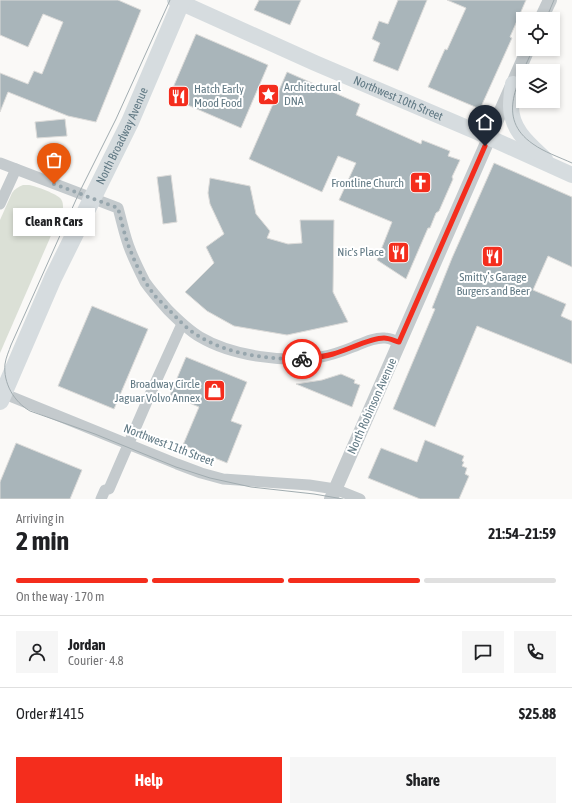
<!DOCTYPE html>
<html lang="en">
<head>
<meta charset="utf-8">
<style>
	body { margin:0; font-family:"Asap Condensed",sans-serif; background:#f6f6f6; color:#202124; height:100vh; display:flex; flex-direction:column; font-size:15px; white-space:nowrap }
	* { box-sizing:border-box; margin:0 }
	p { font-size:13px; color:#757577 }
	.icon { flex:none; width:22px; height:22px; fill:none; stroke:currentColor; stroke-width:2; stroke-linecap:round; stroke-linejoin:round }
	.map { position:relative; height:499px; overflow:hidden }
	.side { display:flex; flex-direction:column; background:#fff; flex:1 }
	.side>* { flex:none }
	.controls { position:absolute; left:516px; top:12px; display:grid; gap:8px }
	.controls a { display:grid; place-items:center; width:44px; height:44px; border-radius:0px; background:#fff; box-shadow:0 2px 6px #0003; font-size:20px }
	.pin { position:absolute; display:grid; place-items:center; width:34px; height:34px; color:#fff; margin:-41px -17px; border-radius:50% 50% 50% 0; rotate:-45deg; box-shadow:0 0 4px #0007 }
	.pin .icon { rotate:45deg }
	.courier { position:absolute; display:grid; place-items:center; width:40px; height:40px; margin:-20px; border:3px solid #f42d1d; border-radius:50%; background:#fff; color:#222; box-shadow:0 1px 5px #0007 }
	.bubble { position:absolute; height:28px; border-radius:0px; background:#fff; box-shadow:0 2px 6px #0003; font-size:13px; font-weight:700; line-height:28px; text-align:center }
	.overview em { font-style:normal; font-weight:700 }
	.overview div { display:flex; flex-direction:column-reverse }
	.overview { display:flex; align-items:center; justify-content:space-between; height:68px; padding:0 16px }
	h1 { font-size:26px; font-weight:700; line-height:30px }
	.bar { display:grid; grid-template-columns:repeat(4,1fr); gap:6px 4px; align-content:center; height:48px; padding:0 16px }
	.bar i { height:5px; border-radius:3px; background:#e0e0e0 }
	.bar .current { background:#f42d1d }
	.bar p { grid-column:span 4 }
	.line { display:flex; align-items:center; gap:10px; padding:0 16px; border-top:1px solid #e0e0e0 }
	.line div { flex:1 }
	.round { display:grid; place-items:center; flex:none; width:42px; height:42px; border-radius:0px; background:#f6f6f6 }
	.action { display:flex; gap:8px; margin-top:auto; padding:8px 16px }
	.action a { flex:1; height:46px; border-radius:0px; background:#f42d1d; color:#fff; font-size:16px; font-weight:700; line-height:46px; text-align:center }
	.action a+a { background:#f6f6f6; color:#202124 }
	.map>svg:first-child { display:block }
	.green { fill:#dbe0d6 }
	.building { fill:#a9b5ba; stroke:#dcdbd9 }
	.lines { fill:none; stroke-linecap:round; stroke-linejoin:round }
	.minor { stroke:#c4cacd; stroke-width:11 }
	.tertiary { stroke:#c4cacd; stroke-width:14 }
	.secondary { stroke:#d6dcdf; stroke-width:16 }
	.primary { stroke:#d6dcdf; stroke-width:18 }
	.tram { stroke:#a1acb0; stroke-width:1 }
	.done { stroke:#97a6ad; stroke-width:4; stroke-dasharray:0 7.2 }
	.route { stroke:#f42d1d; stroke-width:5 }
	.labels { text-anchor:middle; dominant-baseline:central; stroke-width:4; stroke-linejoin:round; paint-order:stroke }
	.poi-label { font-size:12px; fill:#627a85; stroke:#fff; text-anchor:end }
	.street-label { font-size:12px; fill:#627a85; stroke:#fff }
</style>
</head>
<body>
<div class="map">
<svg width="572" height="499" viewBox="0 0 572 499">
	<rect width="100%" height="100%" fill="#faf9f7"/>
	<!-- green -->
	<path class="green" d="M23 185C25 185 27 185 29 185 36 186 57 194 61 199 63 202 63 205 63 208L0 353V220L12 193C15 189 18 187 23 185Z"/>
	<!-- building -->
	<g class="building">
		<path d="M0 0H118L141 10 96 122 68 116 8 92 0 112V73L28 84 34 71 42 74 63 22 43 14 28 47 0 35Z"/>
		<path d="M259 0H301L290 25 254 10Z"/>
		<path d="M398 0H427L398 71 373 61 380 43 372 39 379 21 388 24Z"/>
		<path d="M447 0H526L510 37 512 38 480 109 428 87 445 49 447 50 466 8Z"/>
		<path d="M196 34 268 65 241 128 169 97Z"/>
		<path d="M287 72 360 104 356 115 421 144 422 140 450 151 448 156 460 160 452 177 453 179 439 211 436 213 430 228H428L406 279 377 260 392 222 339 200 356 163 338 156 322 192 249 159Z"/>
		<path d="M65 119 67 136 37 138 35 122Z"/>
		<path d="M494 163 572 197V267L548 256 533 290 566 304 561 316 572 321V364L477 326 435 427 393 409 435 309 432 308 452 258Z"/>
		<path d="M171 175 177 222 163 224 157 177Z"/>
		<path d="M210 178 250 186 256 214 270 231 267 238 288 244 302 243 300 220H334L333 292 348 322 287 335 234 326 207 311 185 292 214 263 206 247 224 234 210 204 208 193Z"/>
		<path d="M92 306 148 329 114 409 58 386Z"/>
		<path d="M186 357 247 382 231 421 242 425 227 463 183 445 199 407 170 395Z"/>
		<path d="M341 374 355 380 354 383 360 385 352 407 296 384 322 380Z"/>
		<path d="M425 440 464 456 462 461 464 462 462 466 467 468 465 474 469 476 459 499H420L368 478 381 448 417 462Z"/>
		<path d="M16 443 82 470 70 499H0V482Z"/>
	</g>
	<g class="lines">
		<!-- minor -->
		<g class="minor">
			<path d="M0 163 118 208C122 222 125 238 131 252 135 262 140 272 145 282 152 292 160 301 168 310 178 320 188 330 200 337 232 356 285 363 321 357 332 355 343 351 353 347 363 343 374 337 385 338 390 338 395 341 399 342"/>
			<path d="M0 204 16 169"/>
			<path d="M0 392 177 464 201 473 223 479 309 485 335 489 360 499"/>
			<path d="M101 499 105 490 109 489 148 399 182 324"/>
		</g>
		<!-- tertiary -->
		<g class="tertiary">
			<path d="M541 19 550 0"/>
			<path d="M331 499 528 49"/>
		</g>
		<!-- secondary -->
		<g class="secondary">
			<path id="s1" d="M175 0 315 63 477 132 572 175"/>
			<path d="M513 84C512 91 511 98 511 106 511 130 529 144 545 159"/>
		</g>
		<!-- primary -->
		<path class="primary" id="s2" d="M0 401 53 278 130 122 182 0"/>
		<!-- tram -->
		<g class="tram">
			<path d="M170 0 116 119 79 193 11 345C9 351 6 357 5 364 3 383 14 402 30 411L95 434 176 467 210 478 251 487 314 494 343 499"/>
			<path d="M546 19 554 0"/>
			<path d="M533 49C519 81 495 118 533 144 544 152 559 157 572 163"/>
		</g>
	</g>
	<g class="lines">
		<!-- done -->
		<path class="done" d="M54 184 118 208C122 223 125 238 131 252 137 267 145 284 156 297 161 302 166 307 171 312 178 319 184 326 191 331 223 354 263 359 302 359"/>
		<!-- route -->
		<path class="route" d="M302 359C312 358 323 357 333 354 348 350 370 338 384 338 389 338 395 341 399 342L485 146"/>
	</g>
	<!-- icons -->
	<defs>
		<symbol id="sight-square" viewBox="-11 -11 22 22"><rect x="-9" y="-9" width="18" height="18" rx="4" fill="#f42d1d" stroke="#fff"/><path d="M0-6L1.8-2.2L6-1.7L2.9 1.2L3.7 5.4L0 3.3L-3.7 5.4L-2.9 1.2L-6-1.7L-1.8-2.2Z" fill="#fff"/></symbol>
		<symbol id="restaurant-square" viewBox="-11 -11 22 22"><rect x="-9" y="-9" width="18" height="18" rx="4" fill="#f42d1d" stroke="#fff"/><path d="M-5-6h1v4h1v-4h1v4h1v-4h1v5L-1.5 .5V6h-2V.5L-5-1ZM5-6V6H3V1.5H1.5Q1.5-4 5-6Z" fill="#fff"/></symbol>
		<symbol id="church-square" viewBox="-11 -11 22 22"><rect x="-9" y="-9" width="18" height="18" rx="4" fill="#f42d1d" stroke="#fff"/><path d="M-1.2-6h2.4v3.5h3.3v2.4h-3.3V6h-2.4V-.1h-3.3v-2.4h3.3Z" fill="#fff"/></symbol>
		<symbol id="shop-square" viewBox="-11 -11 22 22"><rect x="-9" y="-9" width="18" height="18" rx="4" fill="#f42d1d" stroke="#fff"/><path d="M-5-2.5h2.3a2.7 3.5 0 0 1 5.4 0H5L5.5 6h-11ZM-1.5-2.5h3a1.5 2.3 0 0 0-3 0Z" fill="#fff"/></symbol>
	</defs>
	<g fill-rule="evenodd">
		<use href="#sight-square" x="256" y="82" width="25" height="25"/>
		<use href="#restaurant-square" x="166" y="84" width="25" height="25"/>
		<use href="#church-square" x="408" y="170" width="25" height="25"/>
		<use href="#restaurant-square" x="386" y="240" width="25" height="25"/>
		<use href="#restaurant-square" x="480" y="244" width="25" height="25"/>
		<use href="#shop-square" x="202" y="378" width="25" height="25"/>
	</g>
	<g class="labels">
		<!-- poi labels -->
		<g class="poi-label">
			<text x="284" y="87" text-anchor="start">Architectural<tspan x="284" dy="14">DNA</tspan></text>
			<text x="194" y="89" text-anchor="start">Hatch Early<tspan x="194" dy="14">Mood Food</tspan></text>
			<text x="404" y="183">Frontline Church</text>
			<text x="384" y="252">Nic's Place</text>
			<text x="493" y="277" text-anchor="middle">Smitty’s Garage<tspan x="493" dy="14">Burgers and Beer</tspan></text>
			<text x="200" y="384">Broadway Circle<tspan x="200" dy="14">Jaguar Volvo Annex</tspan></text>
		</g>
		<!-- street labels -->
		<g class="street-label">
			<text stroke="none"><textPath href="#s1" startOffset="244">Northwest 10th Street</textPath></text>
			<text stroke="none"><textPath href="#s2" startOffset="292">North Broadway Avenue</textPath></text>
			<text transform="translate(372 406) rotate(-66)">North Robinson Avenue</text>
			<text transform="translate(169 445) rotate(21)">Northwest 11th Street</text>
		</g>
	</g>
</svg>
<div class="controls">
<a><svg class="icon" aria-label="locate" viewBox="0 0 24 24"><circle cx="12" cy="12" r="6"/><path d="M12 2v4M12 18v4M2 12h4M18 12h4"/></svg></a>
<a><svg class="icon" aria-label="layers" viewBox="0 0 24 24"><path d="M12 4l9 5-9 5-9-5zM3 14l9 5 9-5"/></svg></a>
</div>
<div class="pin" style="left:54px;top:184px;background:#ea580c"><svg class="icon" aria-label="bag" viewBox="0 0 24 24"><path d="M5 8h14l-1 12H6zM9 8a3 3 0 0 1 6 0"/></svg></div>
<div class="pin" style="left:485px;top:146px;background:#1f2937"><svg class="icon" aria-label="home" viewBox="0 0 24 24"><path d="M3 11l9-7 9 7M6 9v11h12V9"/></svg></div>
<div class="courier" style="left:302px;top:359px"><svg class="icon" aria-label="bike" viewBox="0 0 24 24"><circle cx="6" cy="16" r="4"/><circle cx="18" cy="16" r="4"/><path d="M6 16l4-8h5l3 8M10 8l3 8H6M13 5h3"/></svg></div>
<div class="bubble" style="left:13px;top:208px;width:82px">Clean R Cars</div>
</div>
<section class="side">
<div class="overview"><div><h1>2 min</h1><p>Arriving in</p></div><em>21:54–21:59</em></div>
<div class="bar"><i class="current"></i><i class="current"></i><i class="current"></i><i></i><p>On the way · 170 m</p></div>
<div class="line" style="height:72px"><a class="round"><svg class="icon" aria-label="person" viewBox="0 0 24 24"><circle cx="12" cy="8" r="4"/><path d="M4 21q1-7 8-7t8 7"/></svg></a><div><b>Jordan</b><p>Courier · 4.8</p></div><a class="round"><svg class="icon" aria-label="chat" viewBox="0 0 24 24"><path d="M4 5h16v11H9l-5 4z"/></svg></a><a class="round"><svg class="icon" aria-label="phone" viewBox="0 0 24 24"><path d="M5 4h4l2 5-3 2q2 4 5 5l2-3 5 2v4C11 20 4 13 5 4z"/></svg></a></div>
<div class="line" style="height:52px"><div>Order #1415</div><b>$25.88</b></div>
<div class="action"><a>Help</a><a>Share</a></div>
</section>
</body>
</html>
